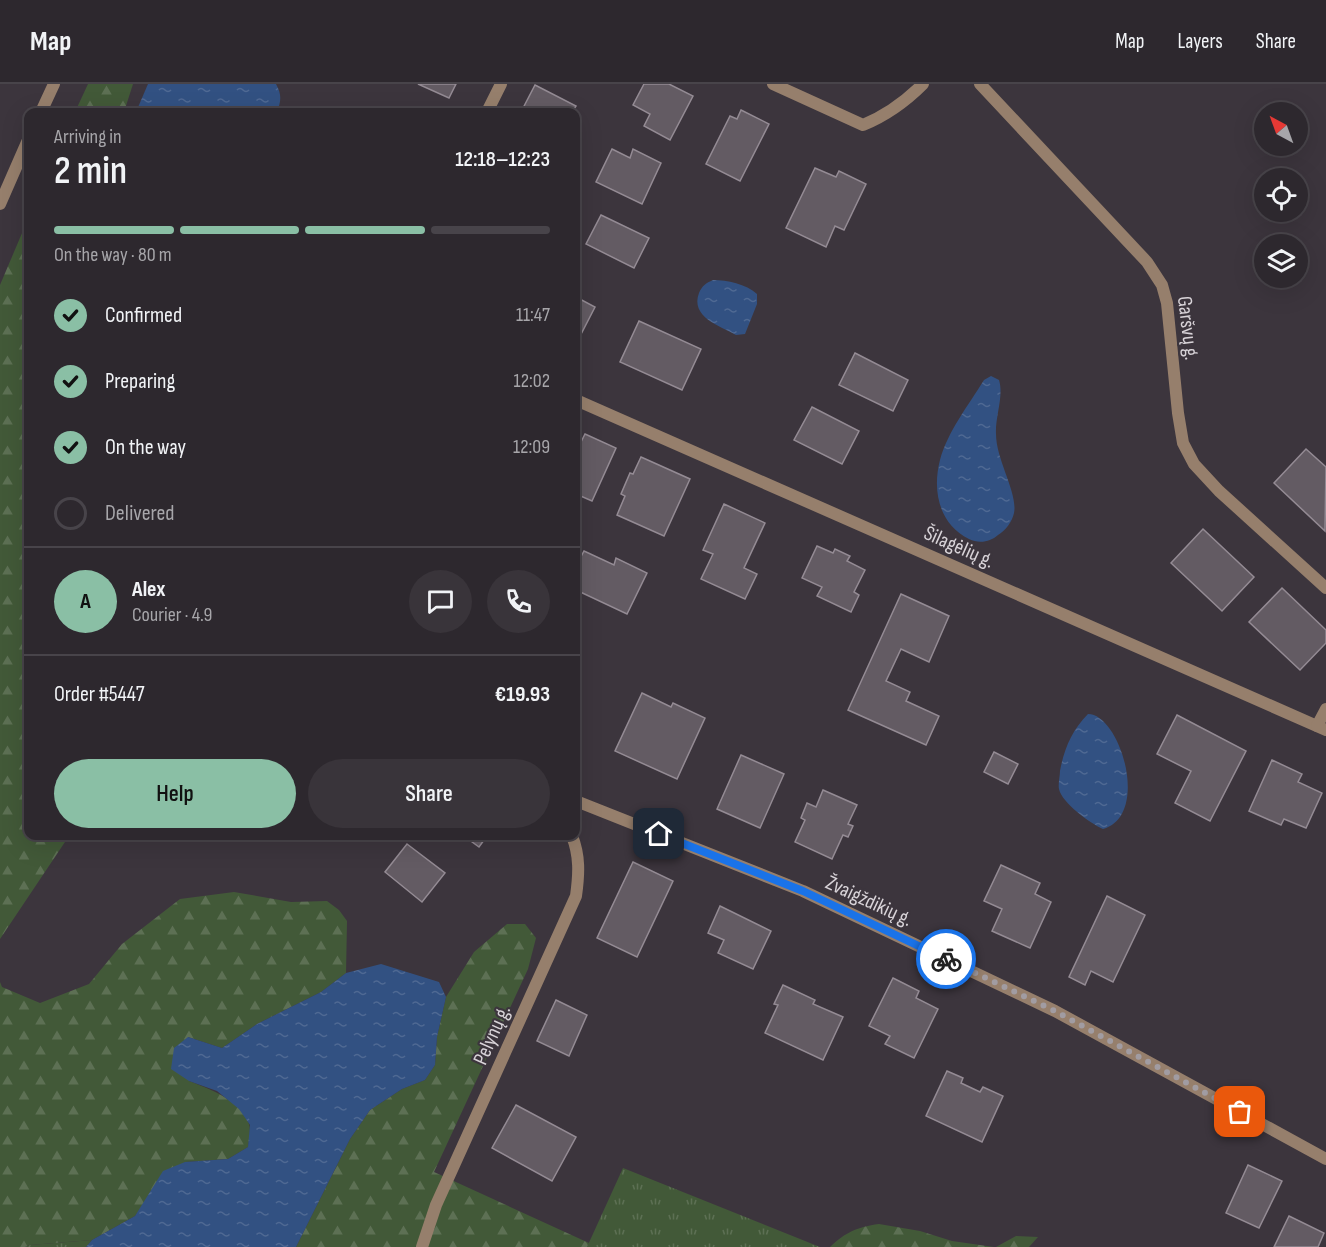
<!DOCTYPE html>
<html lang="en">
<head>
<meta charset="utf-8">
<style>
	body { margin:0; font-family:"Sofia Sans Condensed",sans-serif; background:#39343a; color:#f1f3f6; height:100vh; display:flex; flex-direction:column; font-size:22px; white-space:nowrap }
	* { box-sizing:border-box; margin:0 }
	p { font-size:20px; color:#a7a6aa }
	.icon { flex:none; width:33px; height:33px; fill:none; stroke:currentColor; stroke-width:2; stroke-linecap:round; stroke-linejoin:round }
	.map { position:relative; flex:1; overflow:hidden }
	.panel { position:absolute; left:24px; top:24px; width:556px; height:732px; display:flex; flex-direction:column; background:#2d282e; border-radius:12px; box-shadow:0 6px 24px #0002,0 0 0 2px #48444a }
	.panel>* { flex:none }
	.needle { width:39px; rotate:319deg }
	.fabs { position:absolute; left:1254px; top:18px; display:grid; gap:12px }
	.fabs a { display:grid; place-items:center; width:54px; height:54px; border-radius:50%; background:#2d282e; box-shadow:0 6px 24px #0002,0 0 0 2px #48444a; font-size:30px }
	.pin { position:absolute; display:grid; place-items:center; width:51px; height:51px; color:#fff; margin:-26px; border-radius:12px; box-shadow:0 3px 9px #0006 }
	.courier { position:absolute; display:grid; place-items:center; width:60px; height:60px; margin:-30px; border:4px solid #1a73e8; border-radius:50%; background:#fff; color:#222; box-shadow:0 2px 8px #0007 }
	.summary em { font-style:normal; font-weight:600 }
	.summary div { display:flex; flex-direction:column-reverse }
	.summary { display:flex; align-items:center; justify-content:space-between; height:102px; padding:0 30px }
	h1 { font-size:39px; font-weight:600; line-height:45px }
	.bar { display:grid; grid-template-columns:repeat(4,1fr); gap:9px 6px; align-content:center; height:72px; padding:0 30px }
	.bar i { height:8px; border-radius:4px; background:#48444a }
	.bar .active { background:#8abfa5 }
	.bar p { grid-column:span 4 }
	.line { display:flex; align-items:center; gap:15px; padding:0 30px; border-top:2px solid #48444a }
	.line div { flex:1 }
	.round { display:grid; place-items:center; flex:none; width:63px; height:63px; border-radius:32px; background:#39343a }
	ol { padding:0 30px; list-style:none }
	li { display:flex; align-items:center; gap:18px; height:66px }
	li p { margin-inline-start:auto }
	li .icon { padding:6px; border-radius:50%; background:#8abfa5; color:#111; stroke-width:4 }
	li:last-child { color:#a7a6aa }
	li i { width:33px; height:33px; border:3px solid #48444a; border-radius:50% }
	.primary-button { display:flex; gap:12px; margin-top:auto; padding:12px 30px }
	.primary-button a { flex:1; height:69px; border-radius:36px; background:#8abfa5; color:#111; font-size:24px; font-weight:600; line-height:69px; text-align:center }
	.primary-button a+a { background:#39343a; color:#f1f3f6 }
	header { display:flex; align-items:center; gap:36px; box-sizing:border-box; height:84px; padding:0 30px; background:#2d282e; border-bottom:2px solid #48444a }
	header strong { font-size:28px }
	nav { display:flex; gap:33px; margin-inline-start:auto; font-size:21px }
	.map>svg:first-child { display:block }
	.grass { fill:url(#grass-tufts) }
	.forest { fill:url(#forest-firs) }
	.water { fill:url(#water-ripples) }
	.building { fill:#635b63; stroke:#948b94; stroke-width:1.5 }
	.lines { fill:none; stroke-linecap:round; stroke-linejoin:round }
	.minor { stroke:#967f6c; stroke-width:12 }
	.done { stroke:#a19ca2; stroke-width:6; stroke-dasharray:0 10.8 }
	.route { stroke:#1a73e8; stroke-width:8 }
	.labels { text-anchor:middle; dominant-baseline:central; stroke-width:4.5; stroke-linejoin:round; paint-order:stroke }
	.street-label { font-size:21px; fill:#d8d3d8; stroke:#3c353d }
</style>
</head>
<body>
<header>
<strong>Map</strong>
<nav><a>Map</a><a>Layers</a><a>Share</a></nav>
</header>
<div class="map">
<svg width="1326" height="1163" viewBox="0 0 1326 1163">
	<defs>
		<pattern id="grass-tufts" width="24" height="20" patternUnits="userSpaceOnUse" patternTransform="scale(1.5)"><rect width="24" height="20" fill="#425938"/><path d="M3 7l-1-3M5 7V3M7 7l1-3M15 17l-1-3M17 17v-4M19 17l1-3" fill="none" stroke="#5d7054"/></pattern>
		<pattern id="forest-firs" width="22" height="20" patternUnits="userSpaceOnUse" patternTransform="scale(1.5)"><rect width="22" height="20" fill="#425938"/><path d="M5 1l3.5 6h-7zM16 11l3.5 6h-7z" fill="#5d7054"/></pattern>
		<pattern id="water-ripples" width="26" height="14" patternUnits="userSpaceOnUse" patternTransform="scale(1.5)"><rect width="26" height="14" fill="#325182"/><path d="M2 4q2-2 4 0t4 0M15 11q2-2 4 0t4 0" fill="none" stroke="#4f6993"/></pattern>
	</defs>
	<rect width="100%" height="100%" fill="#3c353d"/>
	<!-- grass -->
	<g class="grass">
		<path d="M623 1084 820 1163H587Z"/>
		<path d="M92 1156 86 1163H25L30 1161Z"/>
	</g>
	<!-- forest -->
	<g class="forest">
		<path d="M88 0H133L124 28H75Z"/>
		<path d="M28 135V752H69L0 855V201Z"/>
		<path d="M234 808 291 818 327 817 339 826 347 837 346 889 321 908 257 940 222 964 188 953 189 997C210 1005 240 1016 249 1040 251 1046 249 1056 248 1063L228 1075 185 1078 149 1112 135 1132 92 1156 30 1161 25 1163H0V898L2 903 40 919 89 900 122 860 180 815Z"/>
		<path d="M507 840H525L536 854 528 885 434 1088 589 1159 587 1163H296L350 1055 370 1026 402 1005 425 996 435 981 437 953 446 913 474 868Z"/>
		<path d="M879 1140 920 1147 952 1157 994 1163H830C846 1148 857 1143 879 1140Z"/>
		<path d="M1016 1152 1038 1153 1029 1163H996Z"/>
	</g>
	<!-- water -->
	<g class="water">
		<path d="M148 0H276C282 11 281 17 277 28H136Z"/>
		<path d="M713 196C727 196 746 200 757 210V220L745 250 736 251C720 242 690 233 699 209 702 202 706 199 713 196Z"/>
		<path d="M991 292 999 296C1004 312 995 333 996 350 996 376 1018 409 1014 429 1012 438 1006 446 998 451 990 458 979 460 969 455 939 440 932 407 940 376 948 347 968 322 984 296Z"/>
		<path d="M1088 630C1120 630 1151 731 1103 745 1090 739 1062 719 1059 705 1058 700 1060 692 1060 687 1064 665 1072 646 1088 630Z"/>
		<path d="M381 880 439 898 446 913 437 953 435 981 425 996 402 1005 370 1026 350 1055 296 1163H86L92 1156 135 1132 163 1087 185 1078 228 1075 248 1063 250 1041 239 1025 217 1007 189 997 171 985 174 964 188 953 222 964 257 940 321 908 346 889Z"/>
	</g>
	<!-- building -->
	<g class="building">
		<path d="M418 0H456L449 14Z"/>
		<path d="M644 0H669L693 12 670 56 644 42 650 30 633 21Z"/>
		<path d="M535 1 576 22 572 28H521Z"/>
		<path d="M741 26 769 40 740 97 706 80 730 32 737 35Z"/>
		<path d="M612 65 630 74 633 65 661 79 642 120 596 98Z"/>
		<path d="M815 84 836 93 839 87 866 100 844 146 835 142 826 163 786 144Z"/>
		<path d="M601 131 649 154 634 184 586 160Z"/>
		<path d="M576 213 595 223 576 260Z"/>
		<path d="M639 237 701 265 682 306 620 278Z"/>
		<path d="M855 269 908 296 893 327 839 301Z"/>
		<path d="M812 323 859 347 842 380 794 356Z"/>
		<path d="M585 350 616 364 592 417 576 410V358L580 360Z"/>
		<path d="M1306 365 1326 383 1325 447 1274 399Z"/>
		<path d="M641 373 690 395 664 452 617 431 625 412 621 410 630 389 633 390Z"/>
		<path d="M724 420 765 439 744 484 757 490 745 515 701 495 713 470 703 466Z"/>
		<path d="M1203 445 1254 493 1222 527 1171 479Z"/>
		<path d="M817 462 833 469 835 465 850 472 847 477 865 486 854 508 859 511 851 528 817 512 822 503 802 494Z"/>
		<path d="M584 467 614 481 616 474 647 489 627 530 576 506V482Z"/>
		<path d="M1282 504 1326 546V559L1300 586 1249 538Z"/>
		<path d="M901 510 949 532 929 578 901 565 886 597 910 608 906 617 939 632 926 661 848 626Z"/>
		<path d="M642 609 671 623 673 619 705 634 677 695 615 667Z"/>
		<path d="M1177 631 1246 667 1210 737 1175 719 1191 687 1157 670Z"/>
		<path d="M994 668 1018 680 1008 700 984 688Z"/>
		<path d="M741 671 784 690 760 744 717 725Z"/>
		<path d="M1272 676 1302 690 1298 698 1322 709 1306 744 1284 735 1281 741 1249 727Z"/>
		<path d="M823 706 857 721 848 740 853 742 848 753 843 751 832 775 795 758 805 736 801 734 807 719 816 723Z"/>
		<path d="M464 752H487L479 763Z"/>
		<path d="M407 760 445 789 422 818 385 788Z"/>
		<path d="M633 778 673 797 637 873 597 854Z"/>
		<path d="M1001 781 1040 799 1035 810 1051 818 1030 864 992 847 1002 825 984 817Z"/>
		<path d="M1107 812 1145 831 1113 898 1091 887 1085 901 1069 893Z"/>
		<path d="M720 822 771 847 753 885 718 869 724 856 708 849Z"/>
		<path d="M893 894 919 907 916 914 938 925 914 974 885 960 890 952 869 942Z"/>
		<path d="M783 901 815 916 813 920 843 933 823 976 765 949 778 921 774 920Z"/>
		<path d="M556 916 587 931 569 972 537 957Z"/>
		<path d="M947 987 963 994 961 999 980 1008 983 1003 1003 1012 982 1058 926 1032Z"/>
		<path d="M516 1021 576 1053 552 1097 492 1064Z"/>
		<path d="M1248 1081 1282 1097 1259 1144 1226 1129Z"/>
		<path d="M1289 1132 1324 1149 1318 1163H1274Z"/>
	</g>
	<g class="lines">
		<!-- minor -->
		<g class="minor">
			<path d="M773 0 863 41C885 32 906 17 923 0"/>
			<path d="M980 0 1147 178 1162 201 1167 219 1178 329 1183 359 1194 380 1219 407 1326 504"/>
			<path d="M41 28 54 0"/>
			<path d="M487 28 501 0"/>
			<path d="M0 120 28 56"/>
			<path d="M576 316 1326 646"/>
			<path d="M1317 642 1326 625"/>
			<path d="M576 717 803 807 1055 927 1326 1075"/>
			<path d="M422 1163 436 1121 576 812C579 790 580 772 572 752"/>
		</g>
	</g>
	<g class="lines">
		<!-- done -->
		<path class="done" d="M946 875 1055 927 1240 1028"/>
		<!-- route -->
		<path class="route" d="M659 750 803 807 946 875"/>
	</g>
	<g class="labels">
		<!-- street labels -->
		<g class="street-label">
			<text transform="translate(1188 244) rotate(83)">Garšvų g.</text>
			<text transform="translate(959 463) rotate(24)">Šilagėlių g.</text>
			<text transform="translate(869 817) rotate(25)">Žvaigždikių g.</text>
			<text transform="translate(492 951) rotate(-66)">Pelynų g.</text>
		</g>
	</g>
</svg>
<div class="fabs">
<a><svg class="needle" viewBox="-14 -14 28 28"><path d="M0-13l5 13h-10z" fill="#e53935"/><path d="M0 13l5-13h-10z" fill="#a7a6aa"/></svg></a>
<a><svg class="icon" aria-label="locate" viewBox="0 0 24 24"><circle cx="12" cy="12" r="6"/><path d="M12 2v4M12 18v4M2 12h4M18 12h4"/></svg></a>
<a><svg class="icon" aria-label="layers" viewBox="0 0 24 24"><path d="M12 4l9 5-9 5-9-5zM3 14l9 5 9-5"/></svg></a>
</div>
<div class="pin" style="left:1240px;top:1028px;background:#ea580c"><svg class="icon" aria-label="bag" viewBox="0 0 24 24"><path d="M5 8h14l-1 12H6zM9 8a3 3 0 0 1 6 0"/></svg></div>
<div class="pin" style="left:659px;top:750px;background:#1f2937"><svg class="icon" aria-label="home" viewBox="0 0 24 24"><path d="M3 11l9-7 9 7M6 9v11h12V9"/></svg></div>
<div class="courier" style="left:946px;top:875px"><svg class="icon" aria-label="bike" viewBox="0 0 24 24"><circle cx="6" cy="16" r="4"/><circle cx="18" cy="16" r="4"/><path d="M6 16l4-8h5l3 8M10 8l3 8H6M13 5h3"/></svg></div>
<section class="panel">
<div class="summary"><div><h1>2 min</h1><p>Arriving in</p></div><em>12:18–12:23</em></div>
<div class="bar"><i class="active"></i><i class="active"></i><i class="active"></i><i></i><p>On the way · 80 m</p></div>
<ol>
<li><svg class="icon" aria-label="check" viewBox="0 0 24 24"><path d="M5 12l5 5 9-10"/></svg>Confirmed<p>11:47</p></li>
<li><svg class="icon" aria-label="check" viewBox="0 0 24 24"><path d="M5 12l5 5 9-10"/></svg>Preparing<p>12:02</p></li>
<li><svg class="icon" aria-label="check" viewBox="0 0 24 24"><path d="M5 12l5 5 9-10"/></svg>On the way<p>12:09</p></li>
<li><i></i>Delivered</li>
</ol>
<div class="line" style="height:108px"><b class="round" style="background:#8abfa5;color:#111">A</b><div><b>Alex</b><p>Courier · 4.9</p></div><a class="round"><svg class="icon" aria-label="chat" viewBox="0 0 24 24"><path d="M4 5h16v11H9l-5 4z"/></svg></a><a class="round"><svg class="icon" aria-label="phone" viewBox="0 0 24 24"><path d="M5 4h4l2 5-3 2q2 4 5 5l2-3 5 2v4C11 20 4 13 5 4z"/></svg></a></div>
<div class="line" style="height:78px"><div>Order #5447</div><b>€19.93</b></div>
<div class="primary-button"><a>Help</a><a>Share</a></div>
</section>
</div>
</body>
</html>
